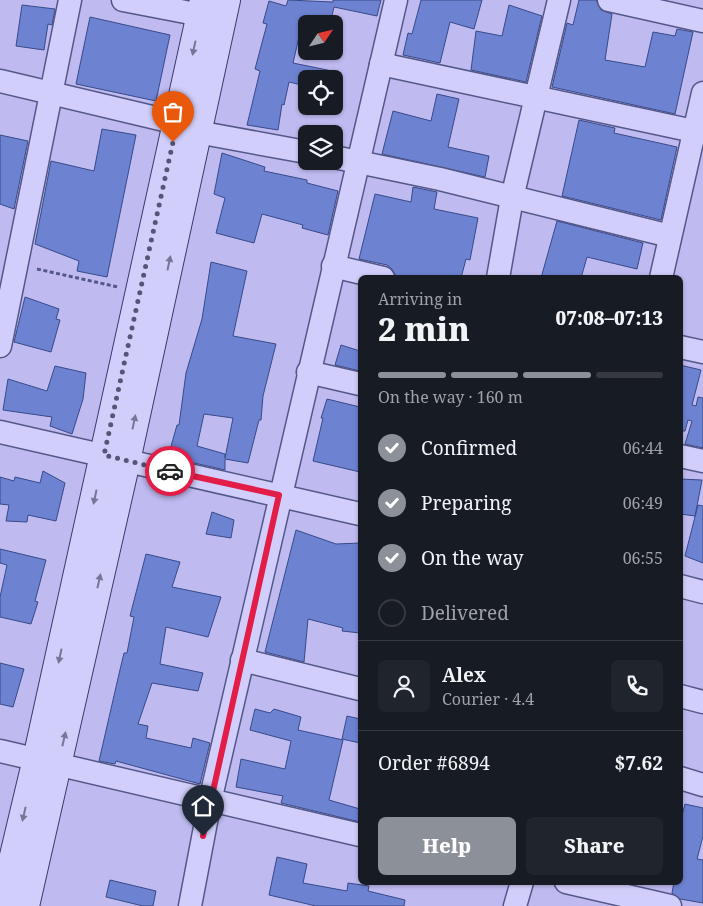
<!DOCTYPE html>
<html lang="en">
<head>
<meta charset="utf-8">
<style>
	body { margin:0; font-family:"Noto Serif",serif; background:#20242c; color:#f1f3f6; height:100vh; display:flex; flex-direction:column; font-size:19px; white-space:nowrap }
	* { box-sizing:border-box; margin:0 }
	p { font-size:16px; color:#9ea1a6 }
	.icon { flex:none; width:28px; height:28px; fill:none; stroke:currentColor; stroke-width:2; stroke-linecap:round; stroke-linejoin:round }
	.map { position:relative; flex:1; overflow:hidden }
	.drawer { position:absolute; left:358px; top:275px; width:325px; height:610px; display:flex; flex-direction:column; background:#171b24; border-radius:8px; box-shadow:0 1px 4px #0004 }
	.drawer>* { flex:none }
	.needle { width:32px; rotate:55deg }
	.fabs { position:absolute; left:298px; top:15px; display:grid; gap:10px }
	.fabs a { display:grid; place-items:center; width:45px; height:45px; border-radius:8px; background:#171b24; box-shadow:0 1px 4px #0004; font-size:25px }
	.pin { position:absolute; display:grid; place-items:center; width:42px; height:42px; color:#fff; margin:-51px -21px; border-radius:50% 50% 50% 0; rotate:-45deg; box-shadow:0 0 5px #0007 }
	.pin .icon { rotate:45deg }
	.courier { position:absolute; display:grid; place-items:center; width:50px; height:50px; margin:-25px; border:4px solid #e11d48; border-radius:50%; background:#fff; color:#222; box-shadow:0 1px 6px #0007 }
	.headline em { font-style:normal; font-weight:800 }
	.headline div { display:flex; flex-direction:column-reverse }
	.headline { display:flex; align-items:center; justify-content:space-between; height:85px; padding:0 20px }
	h1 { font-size:32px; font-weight:800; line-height:38px }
	.bar { display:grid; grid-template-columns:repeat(4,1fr); gap:8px 5px; align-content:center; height:60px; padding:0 20px }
	.bar i { height:6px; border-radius:4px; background:#363941 }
	.bar .active { background:#8c9099 }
	.bar p { grid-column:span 4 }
	.line { display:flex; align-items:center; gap:12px; padding:0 20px; border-top:1px solid #363941 }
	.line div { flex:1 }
	.round { display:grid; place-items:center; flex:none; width:52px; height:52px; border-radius:8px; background:#20242c }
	ol { padding:0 20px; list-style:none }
	li { display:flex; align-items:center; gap:15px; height:55px }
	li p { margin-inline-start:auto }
	li .icon { padding:5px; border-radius:50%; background:#8c9099; color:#fff; stroke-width:4 }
	li:last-child { color:#9ea1a6 }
	li i { width:28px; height:28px; border:2px solid #363941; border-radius:50% }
	.action { display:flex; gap:10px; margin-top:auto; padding:10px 20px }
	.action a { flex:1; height:58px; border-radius:8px; background:#8c9099; color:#fff; font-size:20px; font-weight:800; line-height:58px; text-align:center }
	.action a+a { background:#20242c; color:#f1f3f6 }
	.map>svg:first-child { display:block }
	.building { fill:#6d82d1; stroke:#384a89; fill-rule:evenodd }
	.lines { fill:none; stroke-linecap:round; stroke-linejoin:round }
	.street-casing { stroke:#545888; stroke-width:25 }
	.secondary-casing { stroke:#373d69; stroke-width:30 }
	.path { stroke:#545888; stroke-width:3; stroke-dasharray:4 2.5; stroke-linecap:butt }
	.street { stroke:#d2cefb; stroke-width:22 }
	.secondary { stroke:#d2cefb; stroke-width:28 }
	.oneway { fill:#767698 }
	.done { stroke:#545577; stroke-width:5; stroke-dasharray:0 9 }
	.route { stroke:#e11d48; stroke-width:6 }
</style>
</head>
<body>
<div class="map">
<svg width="703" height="906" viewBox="0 0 703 906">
	<rect width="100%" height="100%" fill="#bfbaf0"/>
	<!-- building -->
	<g class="building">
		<path d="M288 0 333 2V0H381L377 16 334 7 330 24H302L293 63 337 72 334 91V79H306V86L289 82 284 105 282 104 278 130 247 125 260 71 255 69 267 24 263 23 269 1 286 6Z"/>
		<path d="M421 0H482L474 29 450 22 440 63 403 55 408 33 412 34Z"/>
		<path d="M579 0H596L601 10 612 14 605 60 645 67 653 32 675 36 677 29 693 32 675 114 552 87 567 23 573 25Z"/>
		<path d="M22 5 55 9 52 25 48 24 44 50 16 46Z"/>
		<path d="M509 5 542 16 526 82 471 70 476 31 502 36Z"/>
		<path d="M90 17 170 35 156 101 76 84Z"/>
		<path d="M437 94 459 99 448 147 489 156 485 177 382 154 393 111 431 121Z"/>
		<path d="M579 120 615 128 614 133 677 147 661 220 562 196Z"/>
		<path d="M102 129 136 135 107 277 77 271 79 261 35 244 51 161 94 171Z"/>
		<path d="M0 135 28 141 14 209 0 204Z"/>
		<path d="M222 153 265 167 264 171 307 180V183L338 191 328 235 302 228 303 225 262 214 254 243 216 233 225 198 214 194Z"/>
		<path d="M413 187 437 192 434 209 478 218 470 260 466 259 461 278H402L396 276 392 269 387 265 359 259 375 194 411 202Z"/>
		<path d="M557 221 643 243 637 269 587 257 581 278H541Z"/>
		<path d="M211 262 247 271 233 336 276 344 263 396 261 420H259L248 463 225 459V470L168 457 177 425H179L186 373 202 319ZM204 414 233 418 225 458V454L197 446Z"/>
		<path d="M25 297 59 309 56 319 60 320 51 352 14 342Z"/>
		<path d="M341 345 360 351V371L335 365Z"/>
		<path d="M680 365 701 370 692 405 696 406 698 397 703 398V448L685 444 692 421 688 420 685 431H680Z"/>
		<path d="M55 366 86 373 83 399 72 434 50 426 52 417 3 410 8 379 47 391Z"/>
		<path d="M327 399 360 407V472L313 461 323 418H321Z"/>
		<path d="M43 471 65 483 56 521 28 515 27 522 6 521 9 505 0 504V477L14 481 15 477 40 483Z"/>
		<path d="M680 479 702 480 695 516 680 514Z"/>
		<path d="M698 505 703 506V563L685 556Z"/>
		<path d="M212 512 234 520 231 538 206 534Z"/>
		<path d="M296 530 336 544 360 543V633L342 631 343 628 308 619 304 662 265 652Z"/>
		<path d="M0 549 46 560 35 601 38 602 31 624 0 617V597L7 565 0 563Z"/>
		<path d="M146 554 180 562 172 587 221 597 208 637 166 627 160 664 203 673 198 691 152 683 138 724 148 726 146 738 191 748 193 738 210 743 200 784 116 761 115 764 99 761 119 674 124 653H127L134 617 130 616Z"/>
		<path d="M0 663 24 669 13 707 0 704Z"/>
		<path d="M255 709 270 713 274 709 301 717 298 730 343 740 329 800 360 809V822L281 803 283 796 236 787 241 759 285 769 291 741 250 730Z"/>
		<path d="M347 716 360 719V743L342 739Z"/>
		<path d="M685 804 703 808V836L697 859 703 860V903L680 899 672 893 674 882H680V823Z"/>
		<path d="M277 857 307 864 303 883 347 891 348 883 369 886 368 891 405 900 404 906H316L269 895Z"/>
		<path d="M110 880 156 891 153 906H143L106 897Z"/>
	</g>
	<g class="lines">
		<defs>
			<g id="street">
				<path d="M123 0 201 15"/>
				<path d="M609 0 703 21"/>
				<path d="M381 64 703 133"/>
				<path d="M0 81 177 123"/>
				<path d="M197 132 306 152"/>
				<path d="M334 157 440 179 670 236"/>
				<path d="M333 266 383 278"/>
				<path d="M498 278 512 198 559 0"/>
				<path d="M661 278 703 93"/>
				<path d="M0 346 70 0"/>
				<path d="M680 347 703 352"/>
				<path d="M308 372 360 384"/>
				<path d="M0 432 360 514"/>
				<path d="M680 456 703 461"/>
				<path d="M680 586 703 592"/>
				<path d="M242 660 360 689"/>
				<path d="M680 696 703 702"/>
				<path d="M0 751 360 835"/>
				<path d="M680 778 703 785"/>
				<path d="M566 882 670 906"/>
				<path d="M190 906 210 801 396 0"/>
				<path d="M515 906 522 882"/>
			</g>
			<g id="secondary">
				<path d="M2 906 37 759 204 0"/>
				<path d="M25 906 126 461 226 0"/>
			</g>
		</defs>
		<!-- street casing -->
		<use href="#street" class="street-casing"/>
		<!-- secondary casing -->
		<use href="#secondary" class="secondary-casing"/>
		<!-- path -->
		<path class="path" d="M37 269 118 287"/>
		<!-- street -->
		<use href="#street" class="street"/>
		<!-- secondary -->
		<use href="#secondary" class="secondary"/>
	</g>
	<!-- one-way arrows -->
	<defs><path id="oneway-solid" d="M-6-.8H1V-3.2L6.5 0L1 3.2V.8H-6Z" transform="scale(1.25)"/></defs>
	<g class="oneway">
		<use href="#oneway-solid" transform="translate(194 48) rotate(102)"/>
		<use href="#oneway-solid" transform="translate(169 263) rotate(-78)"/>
		<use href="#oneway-solid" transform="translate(134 422) rotate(-78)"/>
		<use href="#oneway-solid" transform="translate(95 497) rotate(102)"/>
		<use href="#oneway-solid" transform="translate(99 581) rotate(-77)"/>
		<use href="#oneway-solid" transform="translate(60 656) rotate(102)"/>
		<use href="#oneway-solid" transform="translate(64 739) rotate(-77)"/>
		<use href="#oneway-solid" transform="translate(24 814) rotate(103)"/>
	</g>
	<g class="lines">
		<!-- done -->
		<path class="done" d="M170 471 104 455 173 142"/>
		<!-- route -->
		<path class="route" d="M170 471 279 495 203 836"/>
	</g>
</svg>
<div class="fabs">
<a><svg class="needle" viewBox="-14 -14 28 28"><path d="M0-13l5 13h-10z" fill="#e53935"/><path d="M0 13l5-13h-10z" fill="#9ea1a6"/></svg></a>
<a><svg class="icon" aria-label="locate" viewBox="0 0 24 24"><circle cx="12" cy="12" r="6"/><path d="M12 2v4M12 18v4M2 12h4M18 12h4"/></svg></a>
<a><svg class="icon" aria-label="layers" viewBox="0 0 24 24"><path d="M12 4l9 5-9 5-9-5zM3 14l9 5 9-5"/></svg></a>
</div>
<div class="pin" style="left:173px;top:142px;background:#ea580c"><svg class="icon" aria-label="bag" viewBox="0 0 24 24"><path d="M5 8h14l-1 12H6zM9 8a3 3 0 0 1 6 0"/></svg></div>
<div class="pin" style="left:203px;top:836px;background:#1f2937"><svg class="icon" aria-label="home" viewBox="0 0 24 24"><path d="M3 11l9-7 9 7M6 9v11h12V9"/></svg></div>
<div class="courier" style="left:170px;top:471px"><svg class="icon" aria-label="car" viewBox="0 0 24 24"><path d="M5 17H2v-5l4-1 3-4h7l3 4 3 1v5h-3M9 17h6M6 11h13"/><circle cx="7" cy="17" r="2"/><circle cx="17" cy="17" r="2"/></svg></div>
<section class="drawer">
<div class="headline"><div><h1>2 min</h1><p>Arriving in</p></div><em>07:08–07:13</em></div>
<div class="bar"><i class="active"></i><i class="active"></i><i class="active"></i><i></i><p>On the way · 160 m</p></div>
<ol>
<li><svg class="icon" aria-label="check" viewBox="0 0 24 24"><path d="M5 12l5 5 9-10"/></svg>Confirmed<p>06:44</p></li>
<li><svg class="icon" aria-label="check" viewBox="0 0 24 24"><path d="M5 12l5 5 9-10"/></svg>Preparing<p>06:49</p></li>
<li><svg class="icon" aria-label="check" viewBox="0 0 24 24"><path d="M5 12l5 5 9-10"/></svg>On the way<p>06:55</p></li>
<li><i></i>Delivered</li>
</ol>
<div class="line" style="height:90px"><a class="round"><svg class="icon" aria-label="person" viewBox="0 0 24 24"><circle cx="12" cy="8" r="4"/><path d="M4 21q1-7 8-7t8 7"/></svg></a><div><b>Alex</b><p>Courier · 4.4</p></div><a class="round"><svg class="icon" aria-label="phone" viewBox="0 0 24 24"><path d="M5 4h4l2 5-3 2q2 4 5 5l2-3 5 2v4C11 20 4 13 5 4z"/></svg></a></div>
<div class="line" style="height:65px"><div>Order #6894</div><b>$7.62</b></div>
<div class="action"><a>Help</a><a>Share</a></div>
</section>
</div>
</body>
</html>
